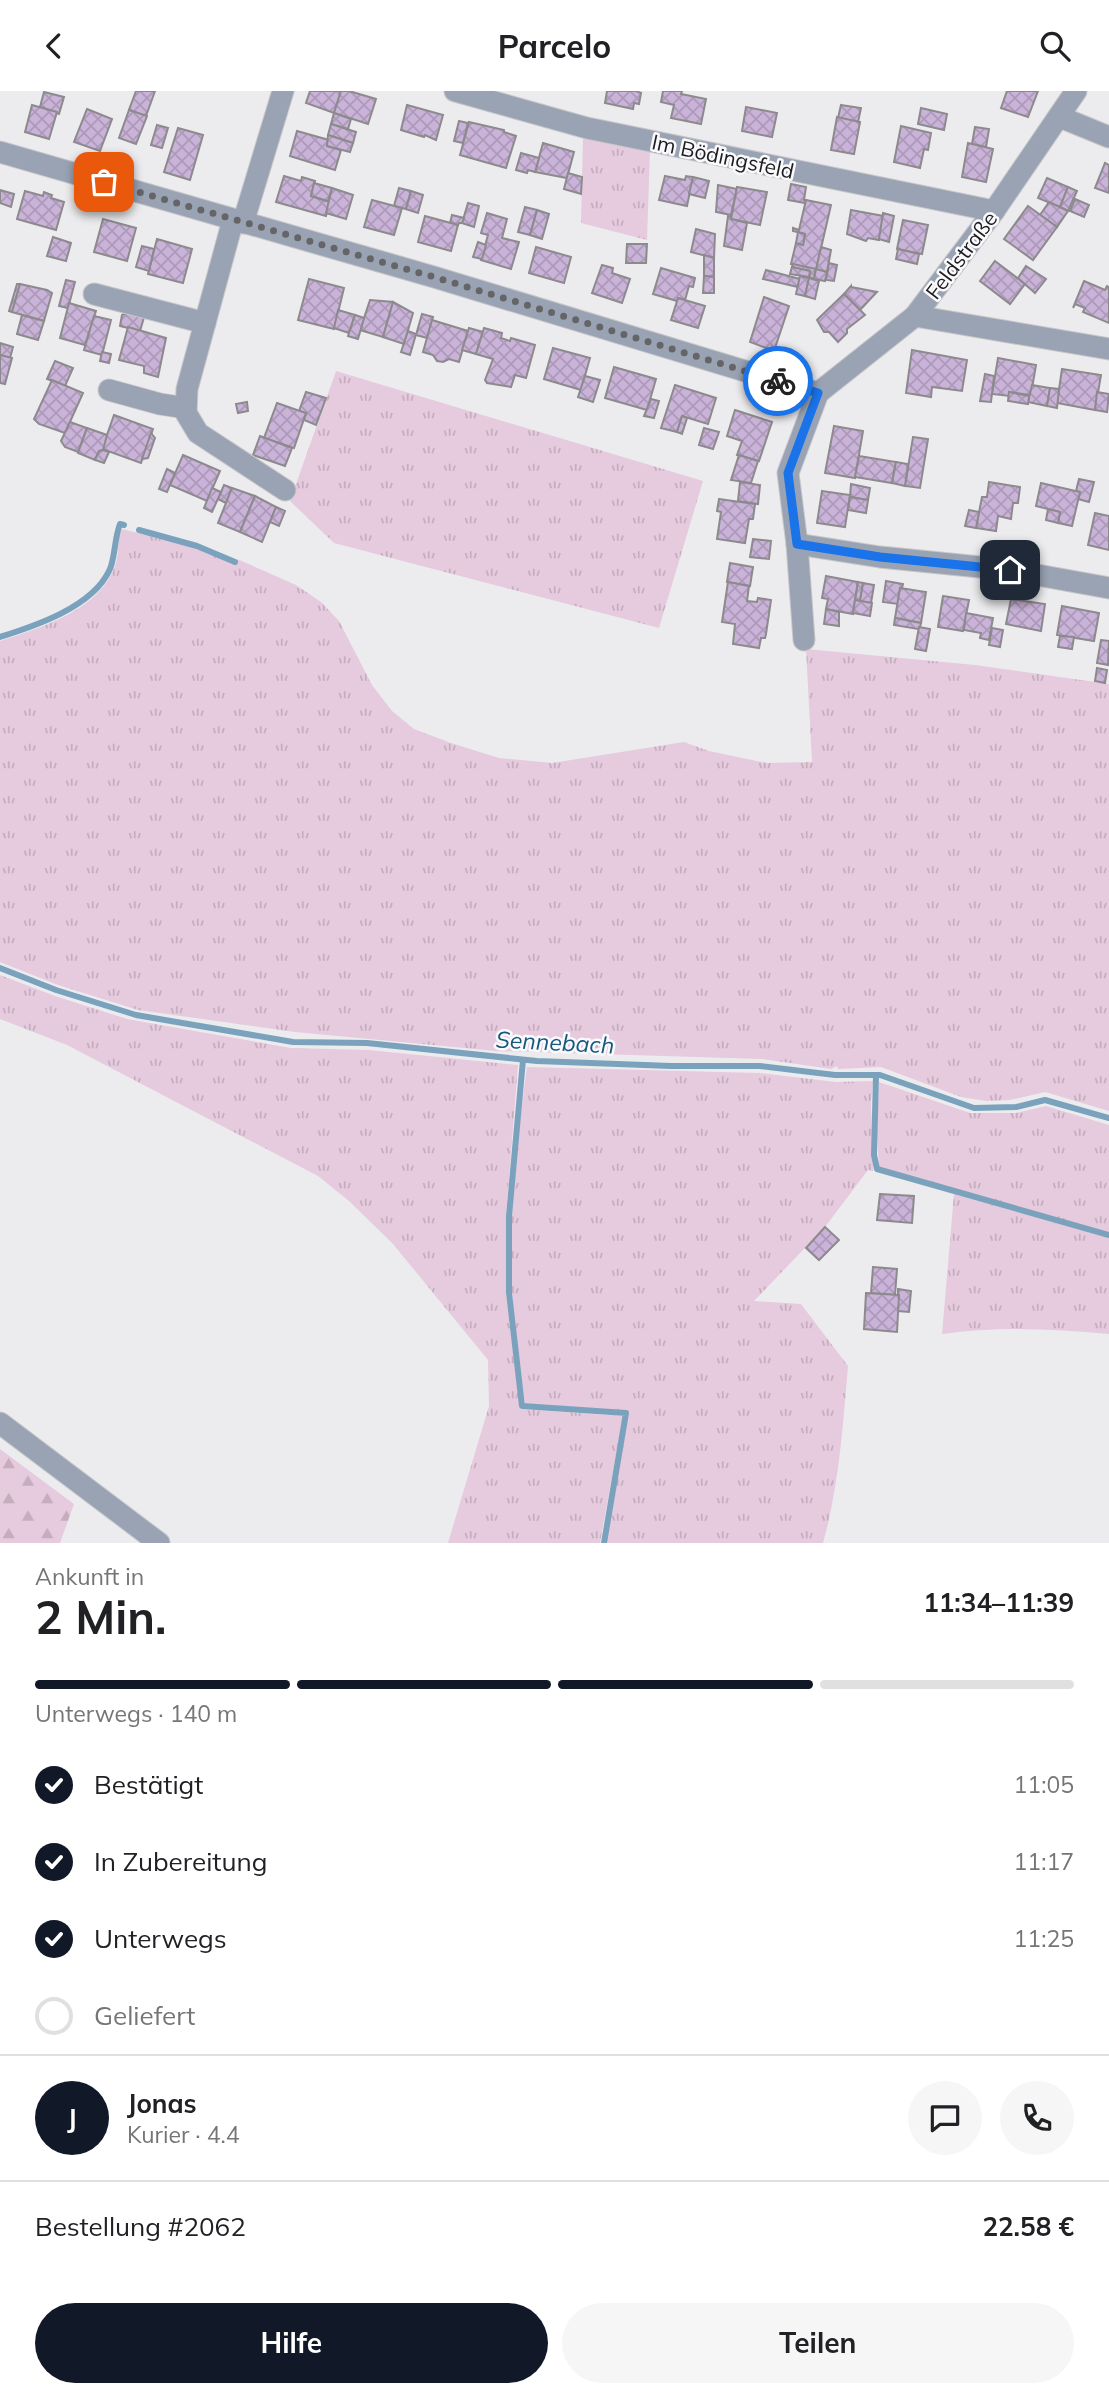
<!DOCTYPE html>
<html lang="de">
<head>
<meta charset="utf-8">
<style>
	body { margin:0; font-family:Mulish,sans-serif; background:#f6f6f6; color:#202124; height:100vh; display:flex; flex-direction:column; font-size:26px; white-space:nowrap }
	* { box-sizing:border-box; margin:0 }
	p { font-size:23px; color:#757577 }
	.icon { flex:none; width:38px; height:38px; fill:none; stroke:currentColor; stroke-width:2; stroke-linecap:round; stroke-linejoin:round }
	.map { position:relative; height:1452px; overflow:hidden }
	.sheet { display:flex; flex-direction:column; background:#fff; flex:1 }
	.sheet>* { flex:none }
	.pin { position:absolute; display:grid; place-items:center; width:60px; height:60px; color:#fff; margin:-30px; border-radius:14px; box-shadow:0 4px 10px #0006 }
	.courier { position:absolute; display:grid; place-items:center; width:70px; height:70px; margin:-35px; border:5px solid #1a73e8; border-radius:50%; background:#fff; color:#222; box-shadow:0 2px 9px #0007 }
	.summary em { font-style:normal; font-weight:700 }
	.summary div { display:flex; flex-direction:column-reverse }
	.summary { display:flex; align-items:center; justify-content:space-between; height:119px; padding:0 35px }
	h1 { font-size:46px; font-weight:700; line-height:52px }
	.bar { display:grid; grid-template-columns:repeat(4,1fr); gap:10px 7px; align-content:center; height:84px; padding:0 35px }
	.bar i { height:9px; border-radius:5px; background:#e0e0e0 }
	.bar .active { background:#111827 }
	.bar p { grid-column:span 4 }
	.line { display:flex; align-items:center; gap:18px; padding:0 35px; border-top:2px solid #e0e0e0 }
	.line div { flex:1 }
	.round { display:grid; place-items:center; flex:none; width:74px; height:74px; border-radius:37px; background:#f6f6f6 }
	ol { padding:0 35px; list-style:none }
	li { display:flex; align-items:center; gap:21px; height:77px }
	li p { margin-inline-start:auto }
	li .icon { padding:7px; border-radius:50%; background:#111827; color:#fff; stroke-width:4 }
	li:last-child { color:#757577 }
	li i { width:38px; height:38px; border:4px solid #e0e0e0; border-radius:50% }
	.action { display:flex; gap:14px; margin-top:auto; padding:14px 35px }
	.action a { flex:1; height:80px; border-radius:42px; background:#111827; color:#fff; font-size:28px; font-weight:700; line-height:80px; text-align:center }
	.action a+a { background:#f6f6f6; color:#202124 }
	header { display:flex; justify-content:space-between; align-items:center; height:91px; padding:0 35px; background:#fff; font-size:32px; font-weight:700 }
	.map>svg:first-child { display:block }
	.grass { fill:url(#grass-tufts) }
	.forest { fill:url(#forest-firs) }
	.lines { fill:none; stroke-linecap:round; stroke-linejoin:round }
	.stream { stroke:#7ba2bc; stroke-width:6 }
	.building { fill:url(#building-cross-hatch); stroke:#8c8a8d; stroke-width:2 }
	.minor-casing { stroke:#c7c7c9; stroke-width:23 }
	.minor { stroke:#9aa3b3; stroke-width:21 }
	.done { stroke:#656567; stroke-width:7; stroke-dasharray:0 12.6 }
	.route { stroke:#1a73e8; stroke-width:9 }
	.labels { text-anchor:middle; dominant-baseline:central; stroke-width:5; stroke-linejoin:round; paint-order:stroke }
	.street-label { font-size:21px; fill:#1c1c1e; stroke:#fafafd }
	.water-label { font-size:23px; font-style:italic; fill:#16597d; stroke:#fafafd }
</style>
</head>
<body>
<header><svg class="icon" aria-label="back" viewBox="0 0 24 24"><path d="M15 5l-7 7 7 7"/></svg>Parcelo<svg class="icon" aria-label="search" viewBox="0 0 24 24"><circle cx="10" cy="10" r="6"/><path d="M15 15l6 6"/></svg></header>
<div class="map">
<svg width="1109" height="1452" viewBox="0 0 1109 1452">
	<defs>
		<pattern id="grass-tufts" width="24" height="20" patternUnits="userSpaceOnUse" patternTransform="scale(1.75)"><rect width="24" height="20" fill="#e6cade"/><path d="M3 7l-1-3M5 7V3M7 7l1-3M15 17l-1-3M17 17v-4M19 17l1-3" fill="none" stroke="#c5adbe"/></pattern>
		<pattern id="forest-firs" width="22" height="20" patternUnits="userSpaceOnUse" patternTransform="scale(1.75)"><rect width="22" height="20" fill="#e6cade"/><path d="M5 1l3.5 6h-7zM16 11l3.5 6h-7z" fill="#c5adbe"/></pattern>
		<pattern id="building-cross-hatch" width="8" height="8" patternUnits="userSpaceOnUse" patternTransform="scale(1.75)"><rect width="8" height="8" fill="#cab3d8"/><path d="M0 0l8 8M0 8l8-8" fill="none" stroke="#ad99b9"/></pattern>
	</defs>
	<rect width="100%" height="100%" fill="#ececef"/>
	<!-- grass -->
	<g class="grass">
		<path d="M583 45 650 59 647 149 581 132Z"/>
		<path d="M336 280 703 390 659 537 334 452 290 410Z"/>
		<path d="M122 438 196 457 236 474 237 468 296 494 321 511 339 530 372 594 392 620 414 638 451 652 499 667 552 672 684 651 709 660 767 672 812 671 806 558 975 574 1109 593V1020L1045 1001 1010 1009 986 1010 961 1006 881 976 838 978 837 975 831 978 762 968 496 960 295 941 138 919 58 894 0 871V550C40 537 94 521 113 480 120 467 116 451 122 438Z"/>
		<path d="M0 884 55 905 127 928 291 957 369 959 518 974 506 1125V1203L520 1318 623 1325 600 1452H448L489 1315 488 1269 393 1153 349 1110 318 1085 67 954 0 928Z"/>
		<path d="M527 976 759 982 836 991 873 990 871 1012 873 1080 868 1079 825 1136 754 1210 801 1213 848 1275C843 1334 839 1395 823 1452H606L629 1320 525 1313C520 1275 514 1238 512 1200 508 1125 517 1050 527 976Z"/>
		<path d="M879 991 970 1022H1016L1046 1015 1109 1034V1142L879 1077 877 1041Z"/>
		<path d="M954 1103 1109 1147V1243C1053 1238 998 1235 942 1243Z"/>
	</g>
	<!-- forest -->
	<path class="forest" d="M0 1358 74 1413 60 1452H0Z"/>
	<g class="lines">
		<!-- stream -->
		<g class="stream">
			<path d="M139 439 197 455 235 471"/>
			<path d="M0 546C35 535 92 516 109 480 115 470 114 448 120 433L124 434"/>
			<path d="M0 877 56 899 136 924 293 951 367 952 537 970 671 975H760L835 984H880L974 1017 1016 1016 1045 1009 1109 1027"/>
			<path d="M523 969 509 1125V1202L522 1315 626 1322 604 1452"/>
			<path d="M876 984 874 1064 877 1078 1109 1144"/>
		</g>
	</g>
	<!-- building -->
	<g class="building">
		<path d="M136 0H155L146 25 129 19Z"/>
		<path d="M310 0H341L334 22 306 12Z"/>
		<path d="M341 0H349L376 8 368 33 334 22Z"/>
		<path d="M607 0H636L641 2 639 13 634 12 633 18 605 12Z"/>
		<path d="M663 0H682L681 3 706 8 701 33 671 27 674 14 661 11Z"/>
		<path d="M1007 0H1038L1028 26 1001 17Z"/>
		<path d="M44 1 64 6 59 23 40 16Z"/>
		<path d="M32 14 57 21 49 48 25 41Z"/>
		<path d="M407 14 443 24 436 49 425 44 424 46 401 39Z"/>
		<path d="M841 14 861 17 858 31 838 27Z"/>
		<path d="M746 16 777 22 772 46 742 40Z"/>
		<path d="M921 17 947 23 944 39 918 33Z"/>
		<path d="M87 18 112 28 100 60 74 51Z"/>
		<path d="M129 19 147 25 136 53 119 47Z"/>
		<path d="M334 22 351 28 348 38 331 33Z"/>
		<path d="M837 26 860 31 854 63 831 59Z"/>
		<path d="M459 30 468 32 463 52 454 50Z"/>
		<path d="M469 31 504 39V41L516 45 506 77 460 64Z"/>
		<path d="M331 33 356 41 353 52 328 44Z"/>
		<path d="M157 34 168 37 162 57 151 54Z"/>
		<path d="M901 35 931 42 928 59 924 58 920 77 894 71Z"/>
		<path d="M975 36 989 38 986 56 972 53Z"/>
		<path d="M178 37 203 44 190 89 164 81Z"/>
		<path d="M297 40 329 49 327 55 341 59 335 79 290 65Z"/>
		<path d="M328 44 353 52 350 61 327 55Z"/>
		<path d="M543 52 574 61 567 87 535 81Z"/>
		<path d="M968 52 993 58 986 91 962 86Z"/>
		<path d="M521 62 539 67 535 81 528 79 527 82 516 79Z"/>
		<path d="M1105 72 1109 74V102L1095 97Z"/>
		<path d="M568 82 582 86 581 103 564 98Z"/>
		<path d="M284 85 301 90 302 86 315 90 311 105 330 111 326 125 276 111Z"/>
		<path d="M665 85 685 89 686 85 693 86 687 115 659 109Z"/>
		<path d="M693 86 709 90 705 107 689 103Z"/>
		<path d="M1047 87 1068 96 1060 116 1038 107Z"/>
		<path d="M314 92 332 97 328 110 311 105Z"/>
		<path d="M791 93 806 96 804 109H806L805 112 788 109Z"/>
		<path d="M718 94 737 98 731 124 716 121Z"/>
		<path d="M737 96 767 101 760 134 731 128Z"/>
		<path d="M1068 96 1077 100 1068 120 1060 116Z"/>
		<path d="M332 97 353 104 346 128 326 122Z"/>
		<path d="M399 97 411 100 406 118 394 115Z"/>
		<path d="M0 99 14 103 11 116 0 112Z"/>
		<path d="M25 100 43 105 44 101 52 104 51 107 64 111 56 139 17 128Z"/>
		<path d="M411 100 423 104 418 122 406 118Z"/>
		<path d="M1075 108 1089 114 1084 126 1070 120Z"/>
		<path d="M372 109 402 117 394 144 364 136Z"/>
		<path d="M806 109 831 114 816 179 791 173 796 152 803 154 805 143 793 140V137L799 139Z"/>
		<path d="M1049 111 1068 120 1057 136 1040 124Z"/>
		<path d="M468 112 479 115 474 136 462 132Z"/>
		<path d="M1028 115 1057 136 1033 169 1004 148Z"/>
		<path d="M525 116 537 119 530 144 518 141Z"/>
		<path d="M537 119 549 123 542 148 530 144Z"/>
		<path d="M851 119 884 125 879 149 868 147 866 150 847 143Z"/>
		<path d="M487 122 507 128 502 147 519 151 511 178 481 169 488 144 481 142Z"/>
		<path d="M883 122 894 125 889 151 879 148Z"/>
		<path d="M452 124 464 127 462 132H459L458 134 450 132Z"/>
		<path d="M425 125 458 134 451 160 418 151Z"/>
		<path d="M728 125 731 126V128L747 132 742 159 724 155Z"/>
		<path d="M103 128 136 137 127 170 94 161Z"/>
		<path d="M903 129 928 134 922 163 897 158Z"/>
		<path d="M696 138 715 143 714 167 691 161Z"/>
		<path d="M798 141 805 143 803 154 796 152Z"/>
		<path d="M53 146 71 152 66 170 47 165Z"/>
		<path d="M157 148 192 158 183 192 148 183Z"/>
		<path d="M478 151 486 154 482 168 473 166Z"/>
		<path d="M627 153H647L646 172H626Z"/>
		<path d="M142 155 154 158 149 180 136 176Z"/>
		<path d="M536 156 571 166 564 192 529 182Z"/>
		<path d="M821 156 831 159 827 181 816 179Z"/>
		<path d="M898 158 919 163 917 173 896 168Z"/>
		<path d="M704 164 714 167V186L704 185Z"/>
		<path d="M995 170 1025 193 1010 213 980 190Z"/>
		<path d="M829 172 837 174 834 190 826 189Z"/>
		<path d="M793 173 816 178 814 188 809 186 810 180 792 176Z"/>
		<path d="M602 174 613 177 612 182 630 188 622 212 592 202Z"/>
		<path d="M1026 175 1046 188 1035 202 1018 187Z"/>
		<path d="M792 176 810 180 809 186 790 183Z"/>
		<path d="M661 177 695 187 693 196 689 195 685 209 678 207 677 210 653 203Z"/>
		<path d="M816 178 827 181 825 190 814 188Z"/>
		<path d="M766 179 800 188 798 196 763 188Z"/>
		<path d="M704 185 714 186V202H703Z"/>
		<path d="M800 185 809 187 805 205 796 203Z"/>
		<path d="M809 187 819 190 815 208 805 205Z"/>
		<path d="M309 188 344 197 334 238 298 229Z"/>
		<path d="M66 189 75 191 68 217 59 215Z"/>
		<path d="M1084 190 1105 199 1107 195 1109 196V232L1083 221 1085 217 1075 213 1073 217Z"/>
		<path d="M17 193H20L12 221 9 220Z"/>
		<path d="M20 193 47 199 52 202 44 230 12 221Z"/>
		<path d="M851 195V196L877 201 860 219 844 203Z"/>
		<path d="M844 203 865 224 847 238V242L838 251 829 241H824L817 229Z"/>
		<path d="M764 206 789 215 774 260 750 251Z"/>
		<path d="M678 207 705 215 698 237 671 229Z"/>
		<path d="M370 209 393 211 383 246 360 239Z"/>
		<path d="M393 211 413 222 404 253 383 246Z"/>
		<path d="M69 212 96 220 85 254 60 247Z"/>
		<path d="M132 219 145 223 140 240 120 235 122 224Z"/>
		<path d="M338 219 355 224 349 242 334 237Z"/>
		<path d="M422 223 433 226 427 247 416 244Z"/>
		<path d="M22 224 44 230 38 249 17 243Z"/>
		<path d="M355 224 364 227 358 248 348 245Z"/>
		<path d="M94 225 111 229 102 264 84 259Z"/>
		<path d="M432 229 468 240 459 271 449 268 443 271 437 270 433 264 423 261Z"/>
		<path d="M128 236 166 247 158 286 144 282V275L119 269Z"/>
		<path d="M469 237 483 241 476 263 462 259Z"/>
		<path d="M484 237 502 242 501 247 510 250 511 247 535 254 526 287 515 284 511 296 487 292 485 289 493 268 476 263Z"/>
		<path d="M408 240 416 243 410 264 401 261Z"/>
		<path d="M0 252 13 256 10 267 0 264Z"/>
		<path d="M553 257 590 267 581 299 544 288Z"/>
		<path d="M912 259 967 269 962 300 932 296 931 306 906 302Z"/>
		<path d="M102 261 111 263 109 272 100 270Z"/>
		<path d="M0 264 12 267 5 293 0 292Z"/>
		<path d="M998 267 1036 274 1030 309 1029 304 1009 301V305L992 303Z"/>
		<path d="M55 270 73 277 65 295 47 288Z"/>
		<path d="M614 276 656 288 647 319 605 307Z"/>
		<path d="M1062 278 1101 284 1095 319 1057 312Z"/>
		<path d="M985 283 994 285 991 311 980 310Z"/>
		<path d="M585 285 600 289 593 311 578 306Z"/>
		<path d="M52 289 83 302 65 342 39 333 34 328Z"/>
		<path d="M675 294 716 307 708 333 682 325 677 341 661 337Z"/>
		<path d="M1032 294 1050 297 1047 315 1028 311Z"/>
		<path d="M1050 297 1059 298 1057 317 1047 315Z"/>
		<path d="M306 301 326 307 316 334 304 329 306 322 299 320Z"/>
		<path d="M1009 301 1029 305 1028 313 1008 310Z"/>
		<path d="M1097 301 1109 303 1107 321 1095 319Z"/>
		<path d="M651 308 659 310 654 327 644 325Z"/>
		<path d="M247 311 248 320 238 322 236 313Z"/>
		<path d="M277 312 306 322 294 357 264 347Z"/>
		<path d="M735 319 772 331 759 370 737 364 742 350 727 345Z"/>
		<path d="M114 324 153 338 141 372 102 358Z"/>
		<path d="M682 325 687 327 682 343 677 341Z"/>
		<path d="M70 331 87 337 78 361 65 356 61 350Z"/>
		<path d="M834 335 863 340 855 387 825 382Z"/>
		<path d="M87 337 107 344 103 359 99 360 95 369 78 362Z"/>
		<path d="M704 337 719 341 713 358 699 354Z"/>
		<path d="M151 342 155 347 148 367 142 368Z"/>
		<path d="M260 345 292 357 285 375 253 364Z"/>
		<path d="M913 346 928 348 920 397 905 395Z"/>
		<path d="M103 359 109 361 104 372 95 369 99 360Z"/>
		<path d="M183 364 220 380 207 410 170 394Z"/>
		<path d="M739 364 758 370 751 392 731 389Z"/>
		<path d="M859 365 896 371 892 392 855 386Z"/>
		<path d="M896 371 908 373 905 395 892 392Z"/>
		<path d="M167 378 175 382 167 401 159 398Z"/>
		<path d="M1079 388 1094 391 1089 411 1078 408 1080 401 1076 400Z"/>
		<path d="M740 391 760 394 758 413 738 410Z"/>
		<path d="M989 391 1020 396 1018 412H1013L1011 428 998 425 996 440 976 437 982 406H987Z"/>
		<path d="M1041 392 1080 401 1072 435 1058 432 1060 421 1036 415Z"/>
		<path d="M851 393 870 397 868 409 850 406Z"/>
		<path d="M224 394 232 397 226 412 218 408Z"/>
		<path d="M212 397 221 401 212 421 204 417Z"/>
		<path d="M232 397 255 405 240 441 218 432Z"/>
		<path d="M822 400 850 404 845 436 817 432Z"/>
		<path d="M255 405 276 416 262 451 240 441Z"/>
		<path d="M850 406 868 409 866 422 848 419Z"/>
		<path d="M719 408 755 413 753 428H749L745 452 717 448 721 421 717 420Z"/>
		<path d="M276 416 285 420 279 435 270 431Z"/>
		<path d="M1048 418 1060 421 1058 432 1046 429Z"/>
		<path d="M969 419 979 421 976 437 965 435Z"/>
		<path d="M1095 422 1109 425V459L1088 454Z"/>
		<path d="M753 448 771 450 769 468 750 466Z"/>
		<path d="M730 472 753 476 750 495 727 491Z"/>
		<path d="M826 485 858 491 853 523 826 518 828 508 822 507Z"/>
		<path d="M886 490 903 493 898 513 883 511Z"/>
		<path d="M728 491 749 495 747 510 757 511 758 507 771 509 766 543 765 547H761L759 557 733 553 735 533 722 531Z"/>
		<path d="M858 491 863 492 860 510 855 509Z"/>
		<path d="M863 492 874 494 871 512 860 510Z"/>
		<path d="M900 497 926 501 921 532 895 527Z"/>
		<path d="M943 505 969 509 963 540 938 536Z"/>
		<path d="M1011 508 1045 513 1041 540 1006 533Z"/>
		<path d="M855 509 872 512 870 525 853 522Z"/>
		<path d="M1062 515 1099 522 1094 550 1057 544Z"/>
		<path d="M826 518 839 521V535L824 533Z"/>
		<path d="M966 522 993 527 989 549 980 547 981 542 964 539Z"/>
		<path d="M895 527 921 532 920 536 918 538 894 534Z"/>
		<path d="M919 536 930 538 926 560 915 558Z"/>
		<path d="M992 537 1003 539 1000 556 989 554Z"/>
		<path d="M1060 545 1074 546 1072 558 1058 556Z"/>
		<path d="M1101 549 1109 550 1108 574 1097 572Z"/>
		<path d="M1097 577 1107 579 1105 592 1095 590Z"/>
		<path d="M880 1103 914 1105 912 1132 877 1129Z"/>
		<path d="M825 1136 839 1149 819 1169 806 1157Z"/>
		<path d="M873 1176 897 1178 895 1204 871 1202Z"/>
		<path d="M898 1198 911 1200 909 1221 898 1220Z"/>
		<path d="M866 1202 899 1204 897 1241 864 1238Z"/>
	</g>
	<g class="lines">
		<defs>
			<g id="minor">
				<path d="M455 0 587 37 994 120"/>
				<path d="M1060 26 1109 46"/>
				<path d="M0 61 434 186 818 302 915 225 994 120 1076 0"/>
				<path d="M233 129 187 298 186 322 198 342 285 399"/>
				<path d="M243 132 283 0"/>
				<path d="M94 203 205 232"/>
				<path d="M915 225 1109 258"/>
				<path d="M109 299 160 313 186 317"/>
				<path d="M797 453 880 466 1010 479 1109 497"/>
				<path d="M804 549 797 453 788 382 818 302"/>
				<path d="M0 1332 159 1452"/>
			</g>
		</defs>
		<!-- minor casing -->
		<use href="#minor" class="minor-casing"/>
		<!-- minor -->
		<use href="#minor" class="minor"/>
	</g>
	<g class="lines">
		<!-- done -->
		<path class="done" d="M104 91 434 186 778 290"/>
		<!-- route -->
		<path class="route" d="M778 290 818 302 788 382 797 453 880 466 1010 479"/>
	</g>
	<g class="labels">
		<!-- street labels -->
		<g class="street-label">
			<text transform="translate(723 65) rotate(12)">Im Bödingsfeld</text>
			<text transform="translate(961 164) rotate(-53)">Feldstraße</text>
		</g>
		<!-- water labels -->
		<g class="water-label">
			<text transform="translate(555 951) rotate(3)">Sennebach</text>
		</g>
	</g>
</svg>
<div class="pin" style="left:104px;top:91px;background:#ea580c"><svg class="icon" aria-label="bag" viewBox="0 0 24 24"><path d="M5 8h14l-1 12H6zM9 8a3 3 0 0 1 6 0"/></svg></div>
<div class="pin" style="left:1010px;top:479px;background:#1f2937"><svg class="icon" aria-label="home" viewBox="0 0 24 24"><path d="M3 11l9-7 9 7M6 9v11h12V9"/></svg></div>
<div class="courier" style="left:778px;top:290px"><svg class="icon" aria-label="bike" viewBox="0 0 24 24"><circle cx="6" cy="16" r="4"/><circle cx="18" cy="16" r="4"/><path d="M6 16l4-8h5l3 8M10 8l3 8H6M13 5h3"/></svg></div>
</div>
<section class="sheet">
<div class="summary"><div><h1>2 Min.</h1><p>Ankunft in</p></div><em>11:34–11:39</em></div>
<div class="bar"><i class="active"></i><i class="active"></i><i class="active"></i><i></i><p>Unterwegs · 140 m</p></div>
<ol>
<li><svg class="icon" aria-label="check" viewBox="0 0 24 24"><path d="M5 12l5 5 9-10"/></svg>Bestätigt<p>11:05</p></li>
<li><svg class="icon" aria-label="check" viewBox="0 0 24 24"><path d="M5 12l5 5 9-10"/></svg>In Zubereitung<p>11:17</p></li>
<li><svg class="icon" aria-label="check" viewBox="0 0 24 24"><path d="M5 12l5 5 9-10"/></svg>Unterwegs<p>11:25</p></li>
<li><i></i>Geliefert</li>
</ol>
<div class="line" style="height:126px"><b class="round" style="background:#111827;color:#fff">J</b><div><b>Jonas</b><p>Kurier · 4.4</p></div><a class="round"><svg class="icon" aria-label="chat" viewBox="0 0 24 24"><path d="M4 5h16v11H9l-5 4z"/></svg></a><a class="round"><svg class="icon" aria-label="phone" viewBox="0 0 24 24"><path d="M5 4h4l2 5-3 2q2 4 5 5l2-3 5 2v4C11 20 4 13 5 4z"/></svg></a></div>
<div class="line" style="height:91px"><div>Bestellung #2062</div><b>22.58 €</b></div>
<div class="action"><a>Hilfe</a><a>Teilen</a></div>
</section>
</body>
</html>
